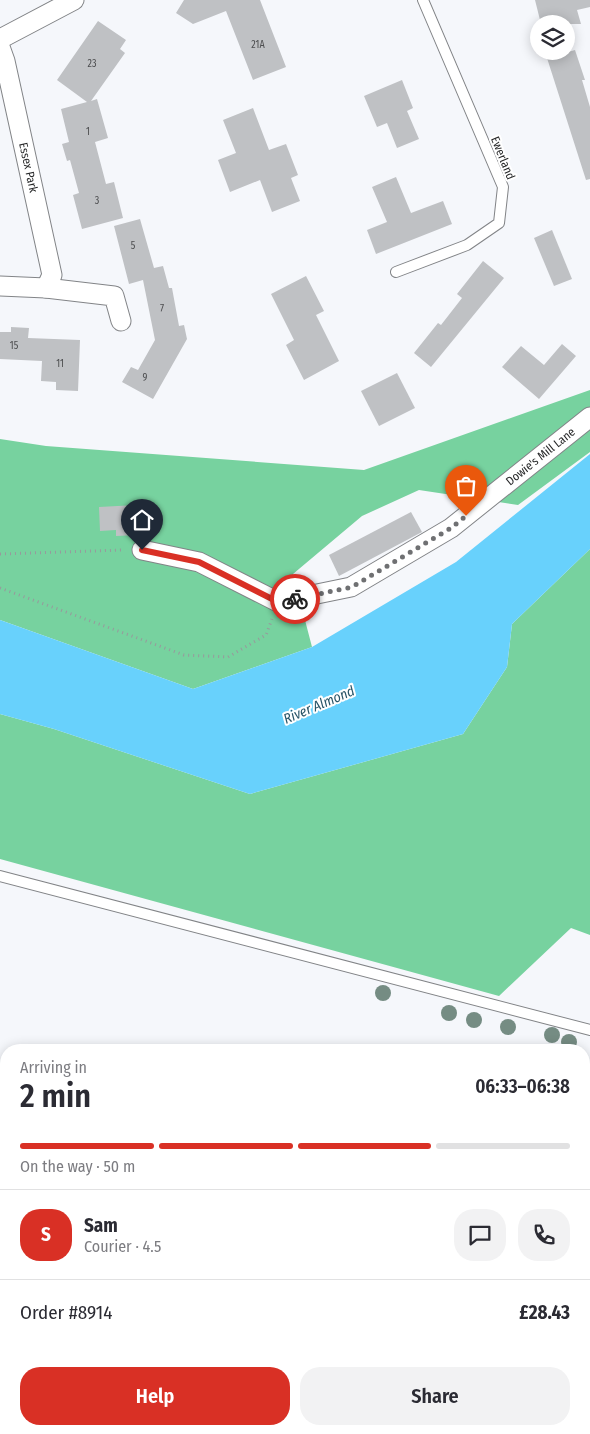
<!DOCTYPE html>
<html lang="en">
<head>
<meta charset="utf-8">
<style>
	body { margin:0; font-family:"Fira Sans Condensed",sans-serif; background:#f2f2f3; color:#2b2b33; height:100vh; display:flex; flex-direction:column; font-size:19px; white-space:nowrap }
	* { box-sizing:border-box; margin:0 }
	p { font-size:16px; color:#7c7c81 }
	.icon { flex:none; width:28px; height:28px; fill:none; stroke:currentColor; stroke-width:2; stroke-linecap:round; stroke-linejoin:round }
	.map { position:relative; flex:1; overflow:hidden }
	.sheet { position:absolute; left:0px; top:1044px; width:590px; height:391px; display:flex; flex-direction:column; background:#fff; border-radius:20px 20px 0 0; box-shadow:0 2px 12px #0003 }
	.sheet>* { flex:none }
	.controls { position:absolute; left:530px; top:15px; display:grid; gap:10px }
	.controls a { display:grid; place-items:center; width:45px; height:45px; border-radius:50%; background:#fff; box-shadow:0 2px 12px #0003; font-size:25px }
	.pin { position:absolute; display:grid; place-items:center; width:42px; height:42px; color:#fff; margin:-51px -21px; border-radius:50% 50% 50% 0; rotate:-45deg; box-shadow:0 0 5px #0007 }
	.pin .icon { rotate:45deg }
	.courier { position:absolute; display:grid; place-items:center; width:50px; height:50px; margin:-25px; border:4px solid #d93025; border-radius:50%; background:#fff; color:#222; box-shadow:0 1px 6px #0007 }
	.head em { font-style:normal; font-weight:600 }
	.head div { display:flex; flex-direction:column-reverse }
	.head { display:flex; align-items:center; justify-content:space-between; height:85px; padding:0 20px }
	h1 { font-size:32px; font-weight:600; line-height:38px }
	.bar { display:grid; grid-template-columns:repeat(4,1fr); gap:8px 5px; align-content:center; height:60px; padding:0 20px }
	.bar i { height:6px; border-radius:4px; background:#e1e1e2 }
	.bar .on { background:#d93025 }
	.bar p { grid-column:span 4 }
	.line { display:flex; align-items:center; gap:12px; padding:0 20px; border-top:1px solid #e1e1e2 }
	.line div { flex:1 }
	.round { display:grid; place-items:center; flex:none; width:52px; height:52px; border-radius:20px; background:#f2f2f3 }
	.primary-button { display:flex; gap:10px; margin-top:auto; padding:10px 20px }
	.primary-button a { flex:1; height:58px; border-radius:20px; background:#d93025; color:#fff; font-size:20px; font-weight:600; line-height:58px; text-align:center }
	.primary-button a+a { background:#f2f2f3; color:#2b2b33 }
	.map>svg:first-child { display:block }
	.forest { fill:#77d29f }
	.water { fill:#68d1fc }
	.building { fill:#bfc1c4 }
	.lines { fill:none; stroke-linecap:round; stroke-linejoin:round }
	.service-casing { stroke:#828487; stroke-width:12 }
	.minor-casing { stroke:#828487; stroke-width:21 }
	.primary-casing { stroke:#936b37; stroke-width:30 }
	.path { stroke:#98999c; stroke-width:3; stroke-dasharray:1 4; stroke-linecap:butt }
	.service { stroke:#fff; stroke-width:10 }
	.minor { stroke:#fff; stroke-width:19 }
	.primary { stroke:#e1bc8b; stroke-width:28 }
	.tree { fill:#758c83 }
	.done { stroke:#6f7072; stroke-width:5; stroke-dasharray:0 9 }
	.route { stroke:#d93025; stroke-width:6 }
	.labels { text-anchor:middle; dominant-baseline:central; stroke-width:4; stroke-linejoin:round; paint-order:stroke }
	.number-label { font-size:10px; fill:#4d4e50 }
	.street-label { font-size:12px; fill:#272829; stroke:#fff }
	.water-label { font-size:14px; font-style:italic; fill:#295568; stroke:#fff }
</style>
</head>
<body>
<div class="map">
<svg width="590" height="1434" viewBox="0 0 590 1434">
	<rect width="100%" height="100%" fill="#f5f7fb"/>
	<!-- forest -->
	<g class="forest">
		<path d="M590 390V452L518 505 419 490 362 516 293 574 312 647 193 689 0 620V439L46 446 364 470Z"/>
		<path d="M590 549V935L571 928 499 996 0 859V714L54 729 250 794 463 734 507 667 512 624Z"/>
		<path d="M584 1080 590 1085V1188L584 1194Z"/>
		<path d="M368 1429H401L398 1434H365Z"/>
	</g>
	<!-- water -->
	<path class="water" d="M590 454V549L512 624 507 667 463 734 250 794 54 729 0 714V620L193 689 312 647 456 562Z"/>
	<!-- building -->
	<g class="building">
		<path d="M184 0H260L286 67 253 80 226 11 193 24 176 13Z"/>
		<path d="M535 0H590V7L577 10 581 24H550L548 18 540 20Z"/>
		<path d="M98 21 126 40 120 49 125 53 91 101 97 99 108 138 95 142 106 184 114 182 123 218 82 229 73 195 79 193 70 160 67 161 62 144 69 142 61 109 87 102 57 80Z"/>
		<path d="M575 50 585 80H582L590 107V179L586 180 547 58Z"/>
		<path d="M402 80 413 108 407 111 419 139 397 148 387 123 377 127 364 96Z"/>
		<path d="M253 108 269 150 286 144 298 175 291 178 300 201 272 212 260 180 230 192 218 160 236 153 223 120Z"/>
		<path d="M396 177 411 213 443 201 452 224 376 254 367 230 387 222 372 187Z"/>
		<path d="M140 219 154 268 163 266 169 288H172L179 326 184 325 187 339 153 399 122 382 131 367 138 370 155 340 143 280 129 284 114 226Z"/>
		<path d="M552 230 572 279 554 286 534 238Z"/>
		<path d="M483 261 504 278 431 367 414 353 438 323 441 325 462 298 457 294Z"/>
		<path d="M306 276 324 311 316 315 339 361 304 380 286 345 294 340 271 294Z"/>
		<path d="M11 327 29 328 28 338 80 340 78 391 56 390V382L41 381 42 361 0 359V332H11Z"/>
		<path d="M562 344 576 356 539 399 502 367 521 346 544 365Z"/>
		<path d="M397 373 415 408 379 426 361 391Z"/>
		<path d="M136 505 138 535 116 536V530L100 531 99 507Z"/>
		<path d="M411 512 422 532 339 576 329 555Z"/>
	</g>
	<g class="lines">
		<defs>
			<g id="service">
				<path d="M396 272 467 245 499 223 503 187 423 0"/>
				<path d="M0 876 590 1030"/>
			</g>
			<g id="minor">
				<path d="M0 39 74 0"/>
				<path id="s1" d="M0 47 5 61 52 275 46 288"/>
				<path d="M0 286 46 288 114 296 121 321"/>
				<path id="s2" d="M142 550 199 562 278 602 351 587 451 528 590 417"/>
			</g>
			<g id="primary">
				<path d="M584 1305 590 1297"/>
				<path d="M584 1377 590 1368"/>
				<path d="M485 1434 490 1429"/>
				<path d="M548 1434 551 1429"/>
			</g>
		</defs>
		<!-- service casing -->
		<use href="#service" class="service-casing"/>
		<!-- minor casing -->
		<use href="#minor" class="minor-casing"/>
		<!-- primary casing -->
		<use href="#primary" class="primary-casing"/>
		<!-- path -->
		<g class="path">
			<path d="M0 554 123 550"/>
			<path d="M0 588 184 655 228 657 266 635 272 619"/>
			<path d="M584 1207 590 1200"/>
			<path d="M419 1434 422 1429"/>
		</g>
		<!-- service -->
		<use href="#service" class="service"/>
		<!-- minor -->
		<use href="#minor" class="minor"/>
		<!-- primary -->
		<use href="#primary" class="primary"/>
	</g>
	<!-- trees -->
	<g class="tree">
		<circle cx="383" cy="993" r="8"/>
		<circle cx="449" cy="1013" r="8"/>
		<circle cx="474" cy="1020" r="8"/>
		<circle cx="508" cy="1027" r="8"/>
		<circle cx="552" cy="1035" r="8"/>
		<circle cx="569" cy="1042" r="8"/>
	</g>
	<g class="lines">
		<!-- done -->
		<path class="done" d="M295 599 352 587 451 528 466 516"/>
		<!-- route -->
		<path class="route" d="M142 550 199 562 278 602 295 599"/>
	</g>
	<g class="labels">
		<!-- number labels -->
		<g class="number-label">
			<text x="258" y="45">21A</text>
			<text x="92" y="64">23</text>
			<text x="88" y="132">1</text>
			<text x="97" y="201">3</text>
			<text x="133" y="246">5</text>
			<text x="162" y="309">7</text>
			<text x="14" y="346">15</text>
			<text x="60" y="364">11</text>
			<text x="145" y="378">9</text>
		</g>
		<!-- street labels -->
		<g class="street-label">
			<text transform="translate(503 158) rotate(68)">Ewerland</text>
			<text stroke="none"><textPath href="#s1" startOffset="124">Essex Park</textPath></text>
			<text stroke="none"><textPath href="#s2" startOffset="452">Dowie's Mill Lane</textPath></text>
		</g>
		<!-- water labels -->
		<g class="water-label">
			<text transform="translate(319 705) rotate(-23)">River Almond</text>
		</g>
	</g>
</svg>
<div class="controls">
<a><svg class="icon" aria-label="layers" viewBox="0 0 24 24"><path d="M12 4l9 5-9 5-9-5zM3 14l9 5 9-5"/></svg></a>
</div>
<div class="pin" style="left:466px;top:516px;background:#ea580c"><svg class="icon" aria-label="bag" viewBox="0 0 24 24"><path d="M5 8h14l-1 12H6zM9 8a3 3 0 0 1 6 0"/></svg></div>
<div class="pin" style="left:142px;top:550px;background:#1f2937"><svg class="icon" aria-label="home" viewBox="0 0 24 24"><path d="M3 11l9-7 9 7M6 9v11h12V9"/></svg></div>
<div class="courier" style="left:295px;top:599px"><svg class="icon" aria-label="bike" viewBox="0 0 24 24"><circle cx="6" cy="16" r="4"/><circle cx="18" cy="16" r="4"/><path d="M6 16l4-8h5l3 8M10 8l3 8H6M13 5h3"/></svg></div>
<section class="sheet">
<div class="head"><div><h1>2 min</h1><p>Arriving in</p></div><em>06:33–06:38</em></div>
<div class="bar"><i class="on"></i><i class="on"></i><i class="on"></i><i></i><p>On the way · 50 m</p></div>
<div class="line" style="height:90px"><b class="round" style="background:#d93025;color:#fff">S</b><div><b>Sam</b><p>Courier · 4.5</p></div><a class="round"><svg class="icon" aria-label="chat" viewBox="0 0 24 24"><path d="M4 5h16v11H9l-5 4z"/></svg></a><a class="round"><svg class="icon" aria-label="phone" viewBox="0 0 24 24"><path d="M5 4h4l2 5-3 2q2 4 5 5l2-3 5 2v4C11 20 4 13 5 4z"/></svg></a></div>
<div class="line" style="height:65px"><div>Order #8914</div><b>£28.43</b></div>
<div class="primary-button"><a>Help</a><a>Share</a></div>
</section>
</div>
</body>
</html>
